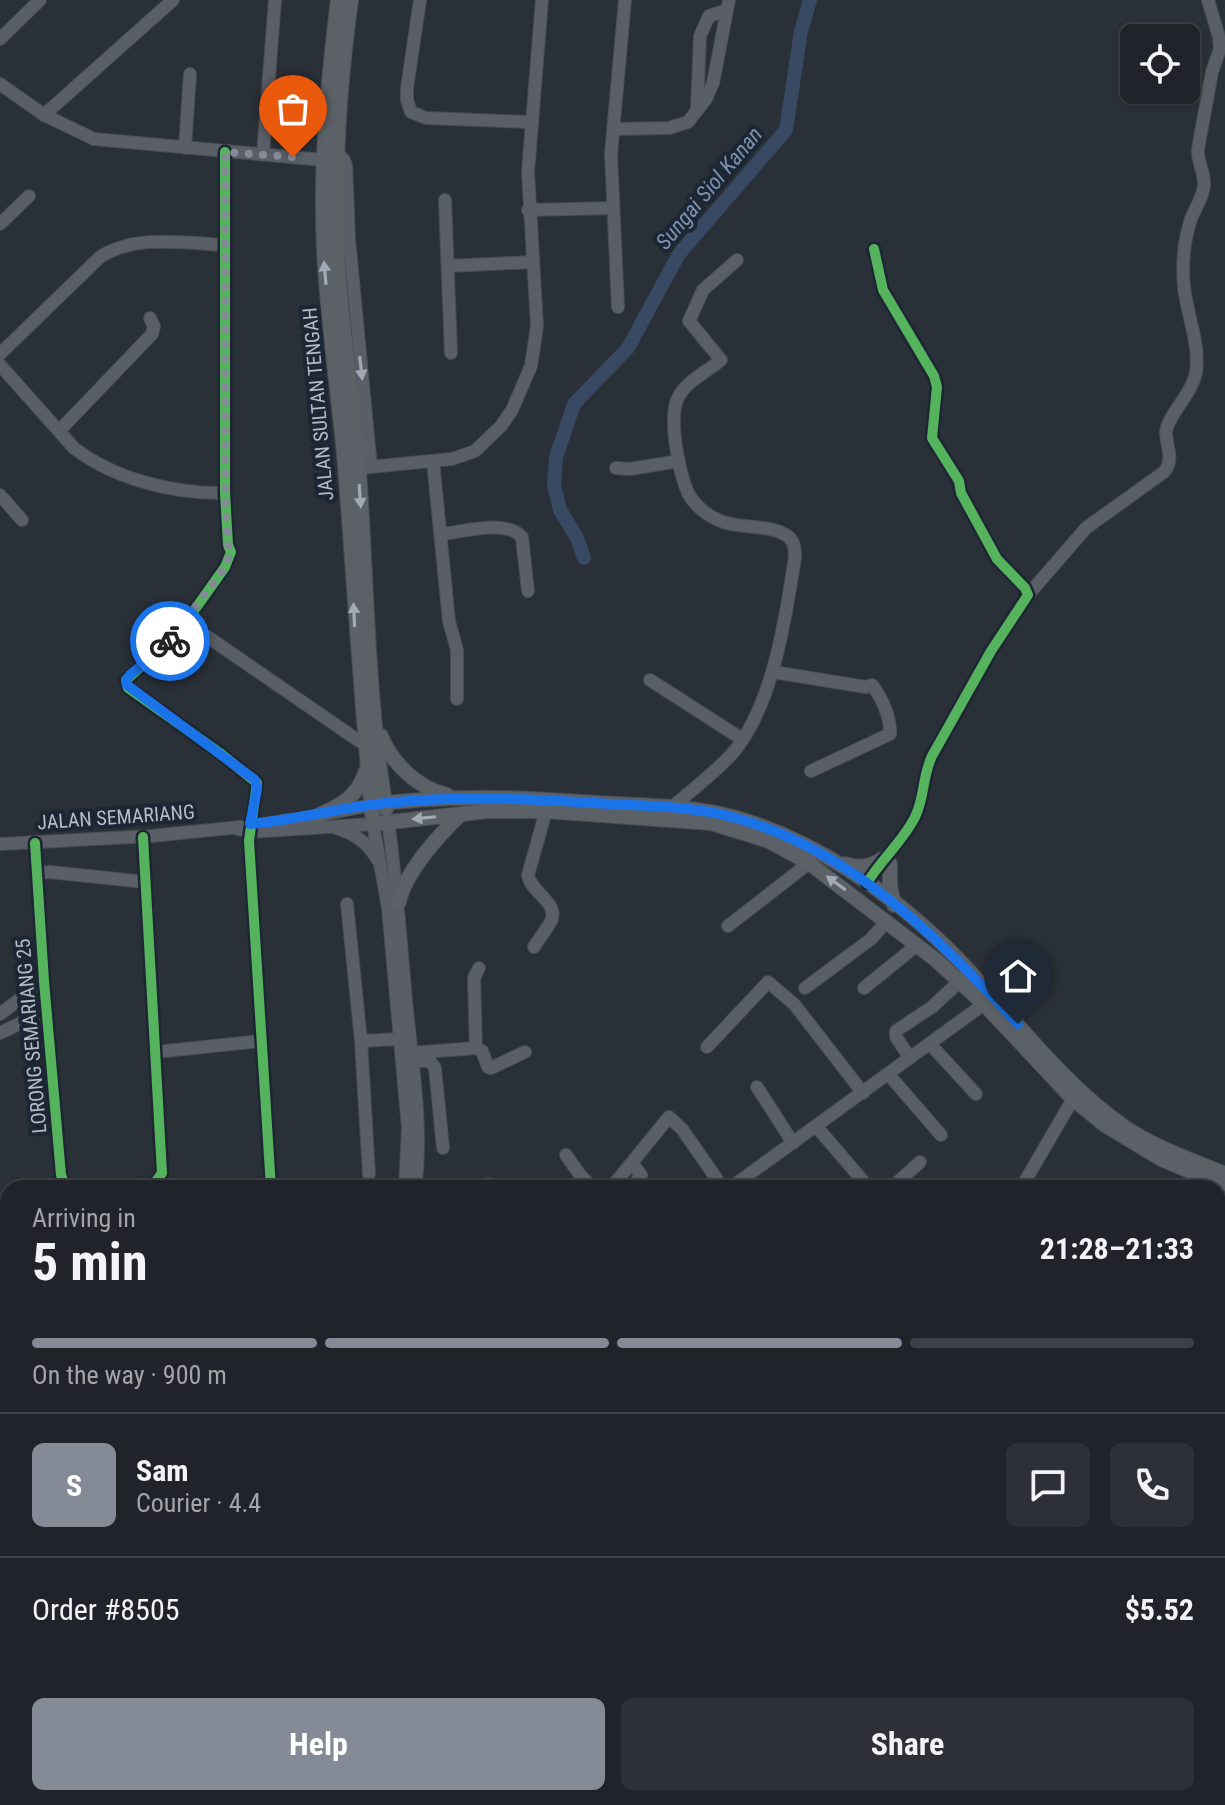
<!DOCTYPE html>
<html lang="en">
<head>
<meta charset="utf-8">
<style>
	body { margin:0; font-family:"Roboto Condensed",sans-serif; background:#2d3036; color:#f1f3f6; height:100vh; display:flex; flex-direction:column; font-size:30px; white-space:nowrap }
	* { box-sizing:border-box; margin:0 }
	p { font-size:26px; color:#a2a4a8 }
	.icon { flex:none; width:44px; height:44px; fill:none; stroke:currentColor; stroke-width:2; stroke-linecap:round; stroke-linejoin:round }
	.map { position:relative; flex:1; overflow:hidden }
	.sheet { position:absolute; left:0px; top:1180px; width:1226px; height:626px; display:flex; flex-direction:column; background:#20242a; border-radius:24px 24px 0 0; box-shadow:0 2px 6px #0004,0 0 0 2px #3d4147 }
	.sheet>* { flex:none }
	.tools { position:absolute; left:1120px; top:24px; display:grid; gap:16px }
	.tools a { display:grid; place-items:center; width:80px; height:80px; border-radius:12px; background:#20242a; box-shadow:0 2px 6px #0004,0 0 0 2px #3d4147; font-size:40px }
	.pin { position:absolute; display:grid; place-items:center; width:68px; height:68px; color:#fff; margin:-82px -34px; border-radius:50% 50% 50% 0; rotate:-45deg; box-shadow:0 0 8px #0007 }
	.pin .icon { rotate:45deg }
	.courier { position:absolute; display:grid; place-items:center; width:80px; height:80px; margin:-40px; border:6px solid #1a73e8; border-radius:50%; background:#fff; color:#222; box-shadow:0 2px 10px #0007 }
	.overview em { font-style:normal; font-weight:700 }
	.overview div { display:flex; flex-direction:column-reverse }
	.overview { display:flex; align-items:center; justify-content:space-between; height:136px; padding:0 32px }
	h1 { font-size:52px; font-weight:700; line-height:60px }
	.bar { display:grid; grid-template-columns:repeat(4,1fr); gap:12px 8px; align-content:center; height:96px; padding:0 32px }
	.bar i { height:10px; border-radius:6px; background:#3d4147 }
	.bar .on { background:#848b96 }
	.bar p { grid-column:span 4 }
	.line { display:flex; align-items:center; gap:20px; padding:0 32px; border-top:2px solid #3d4147 }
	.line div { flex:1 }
	.round { display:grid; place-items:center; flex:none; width:84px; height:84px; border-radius:12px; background:#2d3036 }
	.action { display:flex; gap:16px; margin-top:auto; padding:16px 32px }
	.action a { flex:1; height:92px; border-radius:12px; background:#848b96; color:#fff; font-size:32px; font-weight:700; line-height:92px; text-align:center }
	.action a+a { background:#2d3036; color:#f1f3f6 }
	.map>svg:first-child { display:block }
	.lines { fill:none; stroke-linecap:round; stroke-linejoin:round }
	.river { stroke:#384963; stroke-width:14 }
	.minor-casing { stroke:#484c53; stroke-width:14 }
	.major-casing { stroke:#484c55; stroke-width:16 }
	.minor { stroke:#5a5e66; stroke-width:12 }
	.major { stroke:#5c6168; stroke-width:14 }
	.cycleway-casing { stroke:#1d2633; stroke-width:15 }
	.cycleway { stroke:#56b35d; stroke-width:10 }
	.oneway { fill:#a2aab6 }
	.oneway2 { fill:#a2a9b5 }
	.done { stroke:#848b96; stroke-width:8; stroke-dasharray:0 14.4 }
	.route { stroke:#1a73e8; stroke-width:10 }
	.labels { text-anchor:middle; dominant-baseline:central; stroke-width:8; stroke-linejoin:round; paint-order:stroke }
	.street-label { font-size:20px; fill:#b4bcc9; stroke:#1d2633 }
	.water-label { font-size:22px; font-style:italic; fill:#7c92b1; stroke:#1d2633 }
</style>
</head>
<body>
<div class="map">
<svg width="1225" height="1805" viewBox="0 0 1225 1805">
	<rect width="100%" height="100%" fill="#2a3038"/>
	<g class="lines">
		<!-- river -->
		<path class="river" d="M584 558 577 538 560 510 554 485 556 457 574 404 628 348 679 254 786 130 801 31 810 0"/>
		<defs>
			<g id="minor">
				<path d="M420 0 407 88V100L411 112 426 118 530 122"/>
				<path d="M0 39 40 0"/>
				<path d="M0 84 44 115 94 139 324 160"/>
				<path d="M697 109 700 36 709 16 727 10"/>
				<path d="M44 115 173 0"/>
				<path d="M613 129 669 128 688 122 706 99 713 83 729 0"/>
				<path d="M185 148 190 74"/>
				<path d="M225 152V493L228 545 231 552 225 567 186 622 171 640 126 680 128 688 220 753 257 783 249 841 271 1188"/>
				<path d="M263 154 275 0"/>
				<path d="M338 154 344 160 346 165 349 239 371 467"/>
				<path d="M445 200 451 353"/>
				<path d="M528 210 613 208"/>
				<path d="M0 224 29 196"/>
				<path d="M448 266 533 262"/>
				<path d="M618 307 611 154 625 0"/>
				<path d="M0 354 100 257C135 234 184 243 224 245"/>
				<path d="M0 365 74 448C114 479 174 494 225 493"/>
				<path d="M60 430 152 334 154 326 150 318"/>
				<path d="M433 461 449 621 457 650V699"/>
				<path d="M359 468 452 459 475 451 501 426 512 410 531 366 537 326 528 172 542 0"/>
				<path d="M616 468 630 469 679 461"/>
				<path d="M0 495 22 520"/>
				<path d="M441 534C463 532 507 519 522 537L528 591"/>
				<path d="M1028 595 1086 528 1164 472C1175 459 1166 447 1166 432 1167 416 1193 393 1196 372 1200 343 1187 315 1184 287 1182 265 1184 240 1191 219 1195 208 1203 198 1204 185 1205 173 1197 162 1198 149L1212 72 1220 49 1219 37 1208 0"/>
				<path d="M186 622 359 741"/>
				<path d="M773 672 866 687 872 685C882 698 891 718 890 734L811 771"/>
				<path d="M650 680 742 739"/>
				<path d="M671 808C691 791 713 774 731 755 773 708 786 616 795 557 795 548 794 539 786 535 765 523 736 530 714 518 704 513 693 503 688 493 679 472 667 415 679 396 687 381 708 371 721 360L689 321 703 290 737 260"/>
				<path d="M388 821C397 884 401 947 407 1011 413 1067 423 1132 415 1188"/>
				<path d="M270 823 300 819 371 805"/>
				<path d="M234 828 250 832 373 824 388 908 408 1128 405 1188"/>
				<path d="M336 828C354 833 368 843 377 859"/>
				<path d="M35 843 44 981 61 1175C63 1179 63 1183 67 1186 76 1191 140 1185 154 1184L162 1173 143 837"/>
				<path d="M0 844 151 836 240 827"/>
				<path d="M38 873 50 872 145 882"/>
				<path d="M867 883C881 860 903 841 915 817 925 797 922 777 932 756L991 651 1028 595 1025 588 997 559 961 493 959 481 932 438 937 387 934 376 883 290 874 249"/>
				<path d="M347 904 361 1041 369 1174"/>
				<path d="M728 926 809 863"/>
				<path d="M534 947C538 940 550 925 552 919 557 901 531 893 528 875L546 811"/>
				<path d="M805 988 871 939 887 921"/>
				<path d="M864 988 917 945"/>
				<path d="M0 1014 44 981"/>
				<path d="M0 1033 46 1011"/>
				<path d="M361 1041 399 1039"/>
				<path d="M930 1044 976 1094"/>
				<path d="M707 1047 768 982 794 1004 863 1093"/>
				<path d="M476 1048 482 1051 488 1067 491 1068 525 1052"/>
				<path d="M156 1052 261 1041"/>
				<path d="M411 1053 476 1048 474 978 479 968"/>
				<path d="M910 1058 896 1037V1031L932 1007 960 981"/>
				<path d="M415 1061H430L435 1068 443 1148"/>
				<path d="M889 1075 941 1135"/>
				<path d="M757 1087 793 1143"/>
				<path d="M816 1126 863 1181"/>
				<path d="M566 1155 580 1175 593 1188"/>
				<path d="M488 1184 490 1188"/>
				<path d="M611 1188 669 1117 682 1129 723 1188"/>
				<path d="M632 1188 641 1175 632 1163"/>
				<path d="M730 1188 984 1004"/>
				<path d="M897 1188 899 1181 920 1162"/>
				<path d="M1021 1188 1073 1099"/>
				<path d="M1218 1546 1225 1550"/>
				<path d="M1218 1585 1225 1572"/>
				<path d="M1218 1678H1225"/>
				<path d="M2 1737H8"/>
				<path d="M1218 1756 1225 1755"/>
				<path d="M502 1798 503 1805"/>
				<path d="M971 1798 972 1805"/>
				<path d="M1056 1798 1057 1805"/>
				<path d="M1134 1798V1805"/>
				<path d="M1214 1798 1215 1805"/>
				<path d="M238 1805 239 1798"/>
				<path d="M329 1805 330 1798"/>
				<path d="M341 1805V1798"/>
				<path d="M396 1805 397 1798"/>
			</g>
			<g id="major">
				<path d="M338 0C327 88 319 178 325 267 329 329 338 392 344 454 354 577 361 701 373 824L488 811H546L711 823 769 841 809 863 936 960 984 1004 1073 1099 1105 1125 1161 1159 1225 1186"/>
				<path d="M351 0C339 88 333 177 338 266 342 335 354 402 359 471 367 583 367 698 386 809"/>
				<path d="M381 736C392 764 418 788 447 795"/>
				<path d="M371 805C441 795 512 797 582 802 632 806 685 804 733 817 811 838 890 892 947 948 1007 1007 1057 1081 1126 1128 1156 1148 1192 1160 1225 1174"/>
				<path d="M319 815C342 805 358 796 366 771"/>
				<path d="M844 864C858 868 869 868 882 859"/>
				<path d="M890 864V886L894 905"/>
				<path d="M399 902C405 872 439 835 461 814"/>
			</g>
		</defs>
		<!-- minor casing -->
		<use href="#minor" class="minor-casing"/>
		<!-- major casing -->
		<use href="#major" class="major-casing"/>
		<!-- minor -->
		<use href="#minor" class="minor"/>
		<!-- major -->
		<use href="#major" class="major"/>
		<defs>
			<g id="cycleway">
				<path d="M225 152V493L228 545 231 552 225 567 186 622 171 640 126 680 128 688 220 753 257 783 249 841 271 1188"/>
				<path d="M35 843 44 981 61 1175C63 1179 63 1183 67 1186 76 1191 140 1185 154 1184L162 1173 143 837"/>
				<path d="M867 883C881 860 903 841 915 817 925 797 922 777 932 756L991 651 1028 595 1025 588 997 559 961 493 959 481 932 438 937 387 934 376 883 290 874 249"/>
			</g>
		</defs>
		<!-- cycleway casing -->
		<use href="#cycleway" class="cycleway-casing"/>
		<!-- cycleway -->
		<use href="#cycleway" class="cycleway"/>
	</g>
	<!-- one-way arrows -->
	<defs><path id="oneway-solid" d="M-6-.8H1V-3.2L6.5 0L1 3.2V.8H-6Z" transform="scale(2)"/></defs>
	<g class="oneway">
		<use href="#oneway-solid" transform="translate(325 273) rotate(-95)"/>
		<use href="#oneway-solid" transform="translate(360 496) rotate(86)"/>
		<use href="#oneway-solid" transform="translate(354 615) rotate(-93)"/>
		<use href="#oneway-solid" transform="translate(424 818) rotate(174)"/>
		<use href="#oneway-solid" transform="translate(836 883) rotate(-144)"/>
	</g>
	<use class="oneway2" href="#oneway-solid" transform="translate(361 368) rotate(84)"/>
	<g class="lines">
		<!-- done -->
		<path class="done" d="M170 641 225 567 231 552 228 545 225 493V152L293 157"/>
		<!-- route -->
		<path class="route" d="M170 641 130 675 126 680 127 685 255 780 257 789 250 824C296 820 341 807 387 803 456 796 525 798 593 803 639 806 688 805 732 817 849 848 938 937 1018 1024"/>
	</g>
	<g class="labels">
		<!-- street labels -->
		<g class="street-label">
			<text transform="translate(318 404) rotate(-95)">JALAN SULTAN TENGAH</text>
			<text transform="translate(116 817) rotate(-4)">JALAN SEMARIANG</text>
			<text transform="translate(31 1036) rotate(-95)">LORONG SEMARIANG 25</text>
		</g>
		<!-- water labels -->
		<g class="water-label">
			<text transform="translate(709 188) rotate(-50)">Sungai Siol Kanan</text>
		</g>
	</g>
</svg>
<div class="tools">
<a><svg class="icon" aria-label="locate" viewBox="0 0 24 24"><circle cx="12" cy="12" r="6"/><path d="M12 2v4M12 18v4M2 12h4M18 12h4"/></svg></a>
</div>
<div class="pin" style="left:293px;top:157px;background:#ea580c"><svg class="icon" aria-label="bag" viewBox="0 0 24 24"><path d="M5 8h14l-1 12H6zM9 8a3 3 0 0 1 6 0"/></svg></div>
<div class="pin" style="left:1018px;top:1024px;background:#1f2937"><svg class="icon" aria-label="home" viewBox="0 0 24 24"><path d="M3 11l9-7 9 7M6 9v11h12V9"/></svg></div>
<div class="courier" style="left:170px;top:641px"><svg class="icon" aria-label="bike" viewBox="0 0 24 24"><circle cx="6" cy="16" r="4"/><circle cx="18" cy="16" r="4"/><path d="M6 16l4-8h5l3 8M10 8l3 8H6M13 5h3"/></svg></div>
<section class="sheet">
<div class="overview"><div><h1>5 min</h1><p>Arriving in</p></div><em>21:28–21:33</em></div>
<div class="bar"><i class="on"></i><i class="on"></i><i class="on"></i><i></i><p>On the way · 900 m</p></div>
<div class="line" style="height:144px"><b class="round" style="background:#848b96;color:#fff">S</b><div><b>Sam</b><p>Courier · 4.4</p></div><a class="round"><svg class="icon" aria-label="chat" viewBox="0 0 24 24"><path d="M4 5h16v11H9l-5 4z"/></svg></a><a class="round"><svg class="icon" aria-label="phone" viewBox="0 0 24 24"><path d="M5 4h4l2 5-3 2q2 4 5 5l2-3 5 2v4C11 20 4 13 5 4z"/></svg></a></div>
<div class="line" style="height:104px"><div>Order #8505</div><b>$5.52</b></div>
<div class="action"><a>Help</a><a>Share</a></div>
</section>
</div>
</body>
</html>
